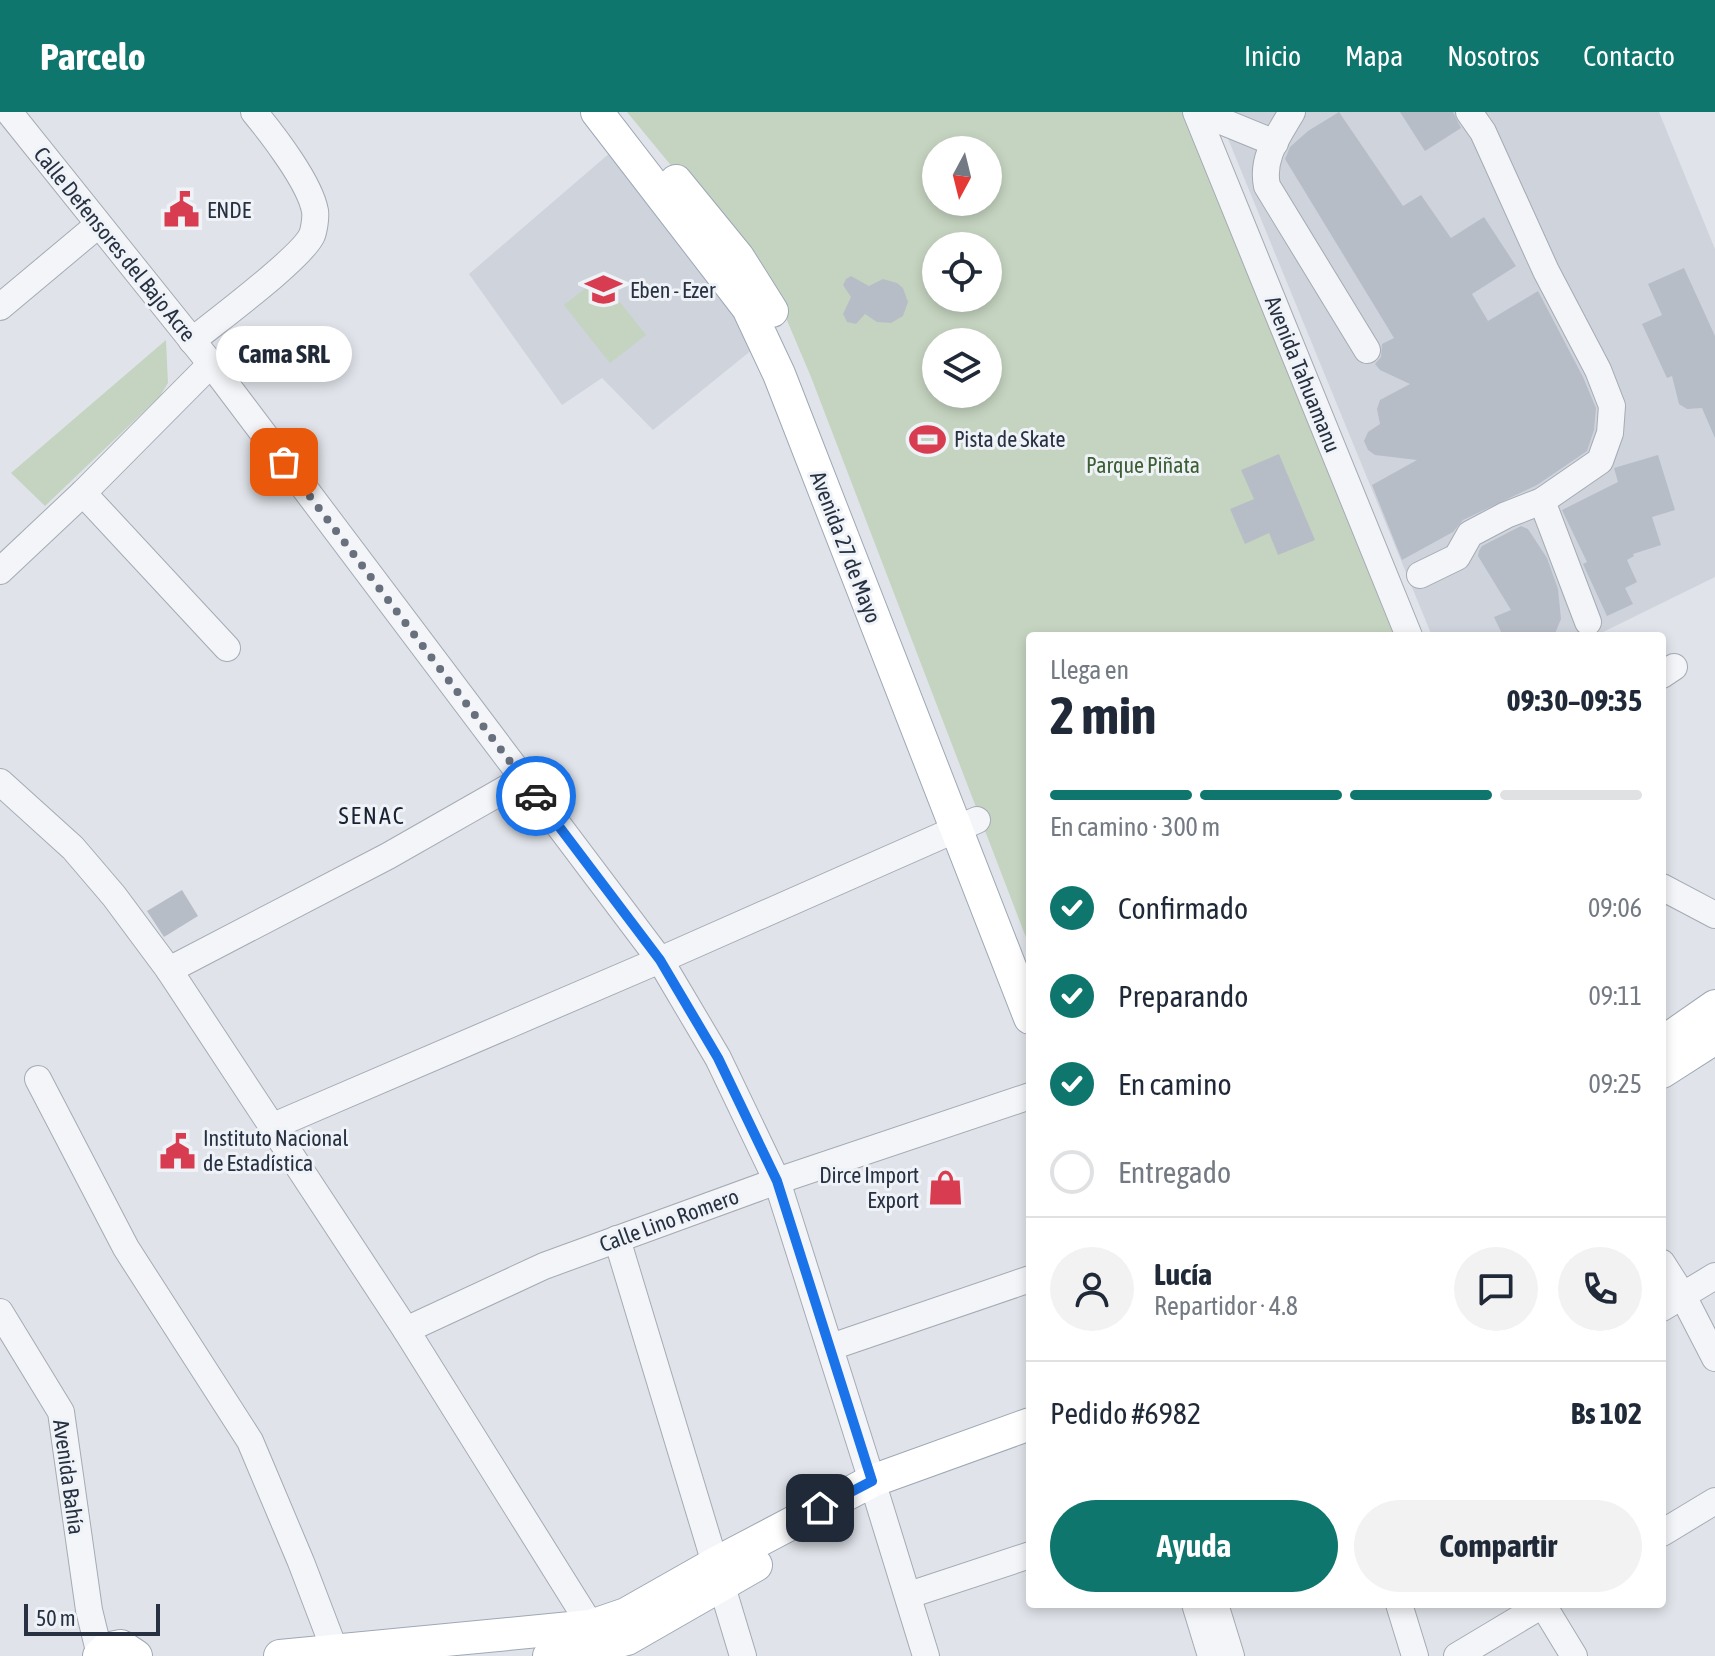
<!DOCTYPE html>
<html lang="es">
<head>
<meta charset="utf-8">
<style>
	body { margin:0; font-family:"Asap Condensed",sans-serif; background:#f2f2f3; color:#1f2937; height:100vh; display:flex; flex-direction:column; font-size:30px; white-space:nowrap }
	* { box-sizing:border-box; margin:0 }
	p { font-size:26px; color:#747a83 }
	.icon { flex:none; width:44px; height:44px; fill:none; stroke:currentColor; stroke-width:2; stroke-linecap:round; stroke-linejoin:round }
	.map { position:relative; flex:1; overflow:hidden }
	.details { position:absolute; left:1026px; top:520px; width:640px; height:976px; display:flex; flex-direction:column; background:#fff; border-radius:8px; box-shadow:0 4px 12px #0003 }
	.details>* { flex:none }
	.needle { width:52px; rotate:187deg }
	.controls { position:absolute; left:922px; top:24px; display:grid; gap:16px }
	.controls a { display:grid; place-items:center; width:80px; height:80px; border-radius:50%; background:#fff; box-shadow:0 4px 12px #0003; font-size:40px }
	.scale { position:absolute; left:24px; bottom:20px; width:136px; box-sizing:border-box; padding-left:8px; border:4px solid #273142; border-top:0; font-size:22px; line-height:28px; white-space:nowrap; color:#273142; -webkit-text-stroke:6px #eff3f7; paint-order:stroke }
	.pin { position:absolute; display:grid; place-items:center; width:68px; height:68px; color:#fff; margin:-34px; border-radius:16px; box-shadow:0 4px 12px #0006 }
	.courier { position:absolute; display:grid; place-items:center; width:80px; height:80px; margin:-40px; border:6px solid #1a73e8; border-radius:50%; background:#fff; color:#222; box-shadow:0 2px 10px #0007 }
	.bubble { position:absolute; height:56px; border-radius:28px; background:#fff; box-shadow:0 4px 12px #0003; font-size:26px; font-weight:700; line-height:56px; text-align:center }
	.summary em { font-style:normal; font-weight:700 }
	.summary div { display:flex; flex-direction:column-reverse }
	.summary { display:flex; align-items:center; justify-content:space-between; height:136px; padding:0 24px }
	h1 { font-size:52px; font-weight:700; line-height:60px }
	.bar { display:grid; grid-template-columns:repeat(4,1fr); gap:12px 8px; align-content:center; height:96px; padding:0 24px }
	.bar i { height:10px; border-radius:6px; background:#e0e1e3 }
	.bar .current { background:#0f766e }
	.bar p { grid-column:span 4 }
	.line { display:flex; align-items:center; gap:20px; padding:0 24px; border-top:2px solid #e0e1e3 }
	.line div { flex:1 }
	.round { display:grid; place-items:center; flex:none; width:84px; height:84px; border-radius:42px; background:#f2f2f3 }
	ol { padding:0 24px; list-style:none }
	li { display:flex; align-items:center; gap:24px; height:88px }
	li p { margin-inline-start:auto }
	li .icon { padding:8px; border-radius:50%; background:#0f766e; color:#fff; stroke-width:4 }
	li:last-child { color:#747a83 }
	li i { width:44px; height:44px; border:4px solid #e0e1e3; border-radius:50% }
	.button { display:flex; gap:16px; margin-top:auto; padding:16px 24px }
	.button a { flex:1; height:92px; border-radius:48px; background:#0f766e; color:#fff; font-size:32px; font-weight:700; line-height:92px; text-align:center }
	.button a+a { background:#f2f2f3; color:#1f2937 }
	header { display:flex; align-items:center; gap:48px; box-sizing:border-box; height:112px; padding:0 40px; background:#0f766e; color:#fff }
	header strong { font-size:38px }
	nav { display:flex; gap:44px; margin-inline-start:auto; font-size:28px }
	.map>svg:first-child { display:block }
	.built { fill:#ced3dc }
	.green { fill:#c5d4c0; fill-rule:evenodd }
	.building { fill:#b7bdc7 }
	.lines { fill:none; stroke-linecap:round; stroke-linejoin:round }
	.minor-casing { stroke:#a5abb4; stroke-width:28 }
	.major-casing { stroke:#9ea8b6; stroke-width:34 }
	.minor { stroke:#f3f5f8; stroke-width:26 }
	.major { stroke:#fff; stroke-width:32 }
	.done { stroke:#68707d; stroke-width:8; stroke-dasharray:0 14.4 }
	.route { stroke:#1a73e8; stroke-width:10 }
	.labels { text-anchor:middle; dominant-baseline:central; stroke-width:6; stroke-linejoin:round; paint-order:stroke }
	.poi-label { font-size:22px; fill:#273142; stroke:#eff3f7; text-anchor:start }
	.street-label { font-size:22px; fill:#273142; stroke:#eff3f7 }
	.park-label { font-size:22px; fill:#3b5f33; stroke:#eff3f7 }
	.neighbourhood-label { font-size:24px; letter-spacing:2px; fill:#192233; stroke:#eff3f7 }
</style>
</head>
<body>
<header>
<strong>Parcelo</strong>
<nav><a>Inicio</a><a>Mapa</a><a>Nosotros</a><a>Contacto</a></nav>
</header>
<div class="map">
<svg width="1715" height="1544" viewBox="0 0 1715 1544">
	<rect width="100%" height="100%" fill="#e0e4ea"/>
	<!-- built -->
	<g class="built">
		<path d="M1217 0H1659L1715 137V465L1595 524H1432Z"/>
		<path d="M618 34 758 233 653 318 602 266 562 293 469 162Z"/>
	</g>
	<!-- green -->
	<g class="green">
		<path d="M627 0H1185L1397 524H1030V836L811 265 780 192 744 142ZM936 38H988V90H936ZM936 134H988V186H936ZM936 230H988V282H936Z"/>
		<path d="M600 165 646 223 610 251 564 193Z"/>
		<path d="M166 228 168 271 160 284 45 394 11 361Z"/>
	</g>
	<!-- building -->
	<g class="building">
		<path d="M1339 0 1403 94 1421 83 1451 126 1484 105 1516 154 1472 182 1488 209 1538 179 1583 265 1596 296 1594 318 1587 339 1537 373 1463 408 1453 420 1402 448 1372 373 1417 348 1375 343 1368 338 1364 329 1368 320 1380 312 1377 297 1380 288 1410 272 1380 258 1375 252 1381 245 1382 232 1394 226 1285 47 1290 35 1308 19Z"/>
		<path d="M1400 0H1453L1461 16 1425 39Z"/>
		<path d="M1684 156 1715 224V326L1702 296 1687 297 1679 292 1672 264 1667 266 1642 212 1662 203 1648 172Z"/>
		<path d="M851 164 869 174 883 167 897 171 903 176 908 190 903 204 891 211 877 210 865 202 856 212 847 210 843 202 851 185 843 173 846 167Z"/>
		<path d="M1279 342 1315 428 1278 443 1269 421 1245 432 1230 397 1254 387 1241 358Z"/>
		<path d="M1658 343 1675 398 1652 405 1661 433 1633 442 1634 444 1627 448 1637 470 1625 476 1633 492 1607 504 1583 452 1587 450 1562 398 1618 370 1614 356Z"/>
		<path d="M1521 414 1528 417 1547 446 1558 477 1561 507 1554 524H1503L1494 505 1511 498 1478 444 1479 439 1482 434Z"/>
		<path d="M182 778 198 804 164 825 147 799Z"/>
	</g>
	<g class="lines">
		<defs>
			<g id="minor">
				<path d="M9 0 211 252 660 848 718 946 777 1069 872 1369"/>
				<path d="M1196 0 1409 524"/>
				<path d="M1199 0 1275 31"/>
				<path d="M1292 0C1278 24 1261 46 1267 74L1367 238"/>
				<path d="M0 195 98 113"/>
				<path d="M192 229C216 209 301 147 312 123 314 118 316 105 315 99 310 71 273 23 254 0"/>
				<path d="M83 381 227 536"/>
				<path d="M1542 389 1588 510"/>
				<path d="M0 459 83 381 211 252"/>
				<path d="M1420 463 1457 445 1470 422 1506 403 1542 389 1600 349 1610 321 1612 294 1598 258 1546 159 1483 20 1469 0"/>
				<path d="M1662 563 1674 555"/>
				<path d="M0 670 73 736 114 784 169 858 406 1218 591 1514"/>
				<path d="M1662 775 1715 803"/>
				<path d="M169 858 388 744 523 667"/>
				<path d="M38 967 126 1136 250 1329 301 1450 335 1539"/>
				<path d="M271 1015 660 848 977 708"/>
				<path d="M617 1127 743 1544"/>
				<path d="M1662 1151 1683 1184 1715 1246"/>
				<path d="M1662 1196 1715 1164"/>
				<path d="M0 1200 61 1300 89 1498 100 1543"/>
				<path d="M406 1218 544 1154 777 1069 1030 984"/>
				<path d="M831 1235 1030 1167"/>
				<path d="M877 1385 926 1544"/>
				<path d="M1662 1421 1715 1389"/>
				<path d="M909 1483 1030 1443"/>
				<path d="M1195 1492 1211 1544"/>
				<path d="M1215 1492 1231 1544"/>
				<path d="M1399 1492 1415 1544"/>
				<path d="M1543 1493 1574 1544"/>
				<path d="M1457 1544 1544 1492"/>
			</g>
			<g id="major">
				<path d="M597 0 748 196 779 262 1030 906"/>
				<path d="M676 69 738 145 772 199"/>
				<path d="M1662 931 1715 894"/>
				<path d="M1662 960 1715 926"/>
				<path d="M99 1544 106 1537 121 1534 136 1544"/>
				<path d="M280 1544 591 1514 626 1502 716 1451 872 1369 1030 1312"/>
				<path d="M549 1544 568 1542 627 1527 756 1453"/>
			</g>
		</defs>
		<!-- minor casing -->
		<use href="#minor" class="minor-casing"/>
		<!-- major casing -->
		<use href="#major" class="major-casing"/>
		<!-- minor -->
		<use href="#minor" class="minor"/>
		<!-- major -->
		<use href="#major" class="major"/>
	</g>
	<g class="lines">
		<!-- done -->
		<path class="done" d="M284 350 536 684"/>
		<!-- route -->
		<path class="route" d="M536 684 660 848 718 946 777 1069 872 1369 820 1396"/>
	</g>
	<!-- icons -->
	<defs>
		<symbol id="civic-bare" viewBox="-9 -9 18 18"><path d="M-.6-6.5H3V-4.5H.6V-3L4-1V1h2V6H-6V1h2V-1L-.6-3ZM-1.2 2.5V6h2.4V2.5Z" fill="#d83c51" stroke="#eff3f7" stroke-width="2.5" paint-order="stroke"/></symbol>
		<symbol id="school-bare" viewBox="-9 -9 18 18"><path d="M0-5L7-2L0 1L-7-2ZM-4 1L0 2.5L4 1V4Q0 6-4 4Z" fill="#d83c51" stroke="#eff3f7" stroke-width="2.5" paint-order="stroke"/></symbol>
		<symbol id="stadium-bare" viewBox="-9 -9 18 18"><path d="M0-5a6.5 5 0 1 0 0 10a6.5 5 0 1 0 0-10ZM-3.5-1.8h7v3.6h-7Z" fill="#d83c51" stroke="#eff3f7" stroke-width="2.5" paint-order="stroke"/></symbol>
		<symbol id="shop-bare" viewBox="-9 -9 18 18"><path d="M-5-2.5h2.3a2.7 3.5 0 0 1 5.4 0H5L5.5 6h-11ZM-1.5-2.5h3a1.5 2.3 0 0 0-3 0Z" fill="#d83c51" stroke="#eff3f7" stroke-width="2.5" paint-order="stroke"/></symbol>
	</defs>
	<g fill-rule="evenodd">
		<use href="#civic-bare" x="156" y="72" width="51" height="51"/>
		<use href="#school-bare" x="578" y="152" width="51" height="51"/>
		<use href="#stadium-bare" x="902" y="302" width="51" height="51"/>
		<use href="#civic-bare" x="152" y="1014" width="51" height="51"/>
		<use href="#shop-bare" x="920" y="1050" width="51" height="51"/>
	</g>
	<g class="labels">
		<!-- poi labels -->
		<g class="poi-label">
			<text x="207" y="98">ENDE</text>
			<text x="630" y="178">Eben - Ezer</text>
			<text x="954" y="327">Pista de Skate</text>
			<text x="203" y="1026">Instituto Nacional<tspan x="203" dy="25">de Estadística</tspan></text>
			<text x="919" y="1063" text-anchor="end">Dirce Import<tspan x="919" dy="25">Export</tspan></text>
		</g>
		<!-- street labels -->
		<g class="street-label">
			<text transform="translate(115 132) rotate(51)">Calle Defensores del Bajo Acre</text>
			<text transform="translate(1303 262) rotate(68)">Avenida Tahuamanu</text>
			<text transform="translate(846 435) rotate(69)">Avenida 27 de Mayo</text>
			<text transform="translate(669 1108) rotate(-20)">Calle Lino Romero</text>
			<text transform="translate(69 1365) rotate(82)">Avenida Bahía</text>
		</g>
		<!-- park labels -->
		<g class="park-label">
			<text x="1143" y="353">Parque Piñata</text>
		</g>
		<!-- neighbourhood labels -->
		<g class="neighbourhood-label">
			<text x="372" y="703">SENAC</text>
		</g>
	</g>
</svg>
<div class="controls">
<a><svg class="needle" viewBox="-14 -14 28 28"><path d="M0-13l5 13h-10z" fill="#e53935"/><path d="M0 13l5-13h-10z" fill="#747a83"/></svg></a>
<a><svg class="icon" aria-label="locate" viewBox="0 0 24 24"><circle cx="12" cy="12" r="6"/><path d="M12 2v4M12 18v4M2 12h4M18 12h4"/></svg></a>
<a><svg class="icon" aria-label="layers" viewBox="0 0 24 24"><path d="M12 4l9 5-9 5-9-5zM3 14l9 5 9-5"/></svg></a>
</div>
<div class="scale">50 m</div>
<div class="pin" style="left:284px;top:350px;background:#ea580c"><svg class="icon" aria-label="bag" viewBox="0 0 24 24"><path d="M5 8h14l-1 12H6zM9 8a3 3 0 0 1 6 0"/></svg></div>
<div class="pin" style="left:820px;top:1396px;background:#1f2937"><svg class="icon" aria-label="home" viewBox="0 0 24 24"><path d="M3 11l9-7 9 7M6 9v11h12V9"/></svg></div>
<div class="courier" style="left:536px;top:684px"><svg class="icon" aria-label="car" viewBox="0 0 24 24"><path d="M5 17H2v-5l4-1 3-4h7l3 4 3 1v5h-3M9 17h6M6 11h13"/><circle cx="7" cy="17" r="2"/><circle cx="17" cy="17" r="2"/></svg></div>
<div class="bubble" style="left:216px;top:214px;width:136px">Cama SRL</div>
<section class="details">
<div class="summary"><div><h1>2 min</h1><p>Llega en</p></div><em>09:30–09:35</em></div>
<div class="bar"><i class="current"></i><i class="current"></i><i class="current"></i><i></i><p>En camino · 300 m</p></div>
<ol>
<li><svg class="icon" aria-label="check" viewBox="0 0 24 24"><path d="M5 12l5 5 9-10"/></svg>Confirmado<p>09:06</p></li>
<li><svg class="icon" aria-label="check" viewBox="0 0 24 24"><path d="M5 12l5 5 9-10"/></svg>Preparando<p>09:11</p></li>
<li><svg class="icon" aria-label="check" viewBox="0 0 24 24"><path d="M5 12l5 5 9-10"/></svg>En camino<p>09:25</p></li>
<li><i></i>Entregado</li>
</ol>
<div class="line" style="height:144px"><a class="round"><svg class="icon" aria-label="person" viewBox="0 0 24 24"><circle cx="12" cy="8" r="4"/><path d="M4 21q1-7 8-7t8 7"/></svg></a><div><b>Lucía</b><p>Repartidor · 4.8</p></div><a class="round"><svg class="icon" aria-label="chat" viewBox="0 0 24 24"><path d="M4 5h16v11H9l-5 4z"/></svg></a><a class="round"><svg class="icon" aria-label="phone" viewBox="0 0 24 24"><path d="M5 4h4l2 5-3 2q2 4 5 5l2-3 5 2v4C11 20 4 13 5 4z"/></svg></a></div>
<div class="line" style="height:104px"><div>Pedido #6982</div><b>Bs 102</b></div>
<div class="button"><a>Ayuda</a><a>Compartir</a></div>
</section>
</div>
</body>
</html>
